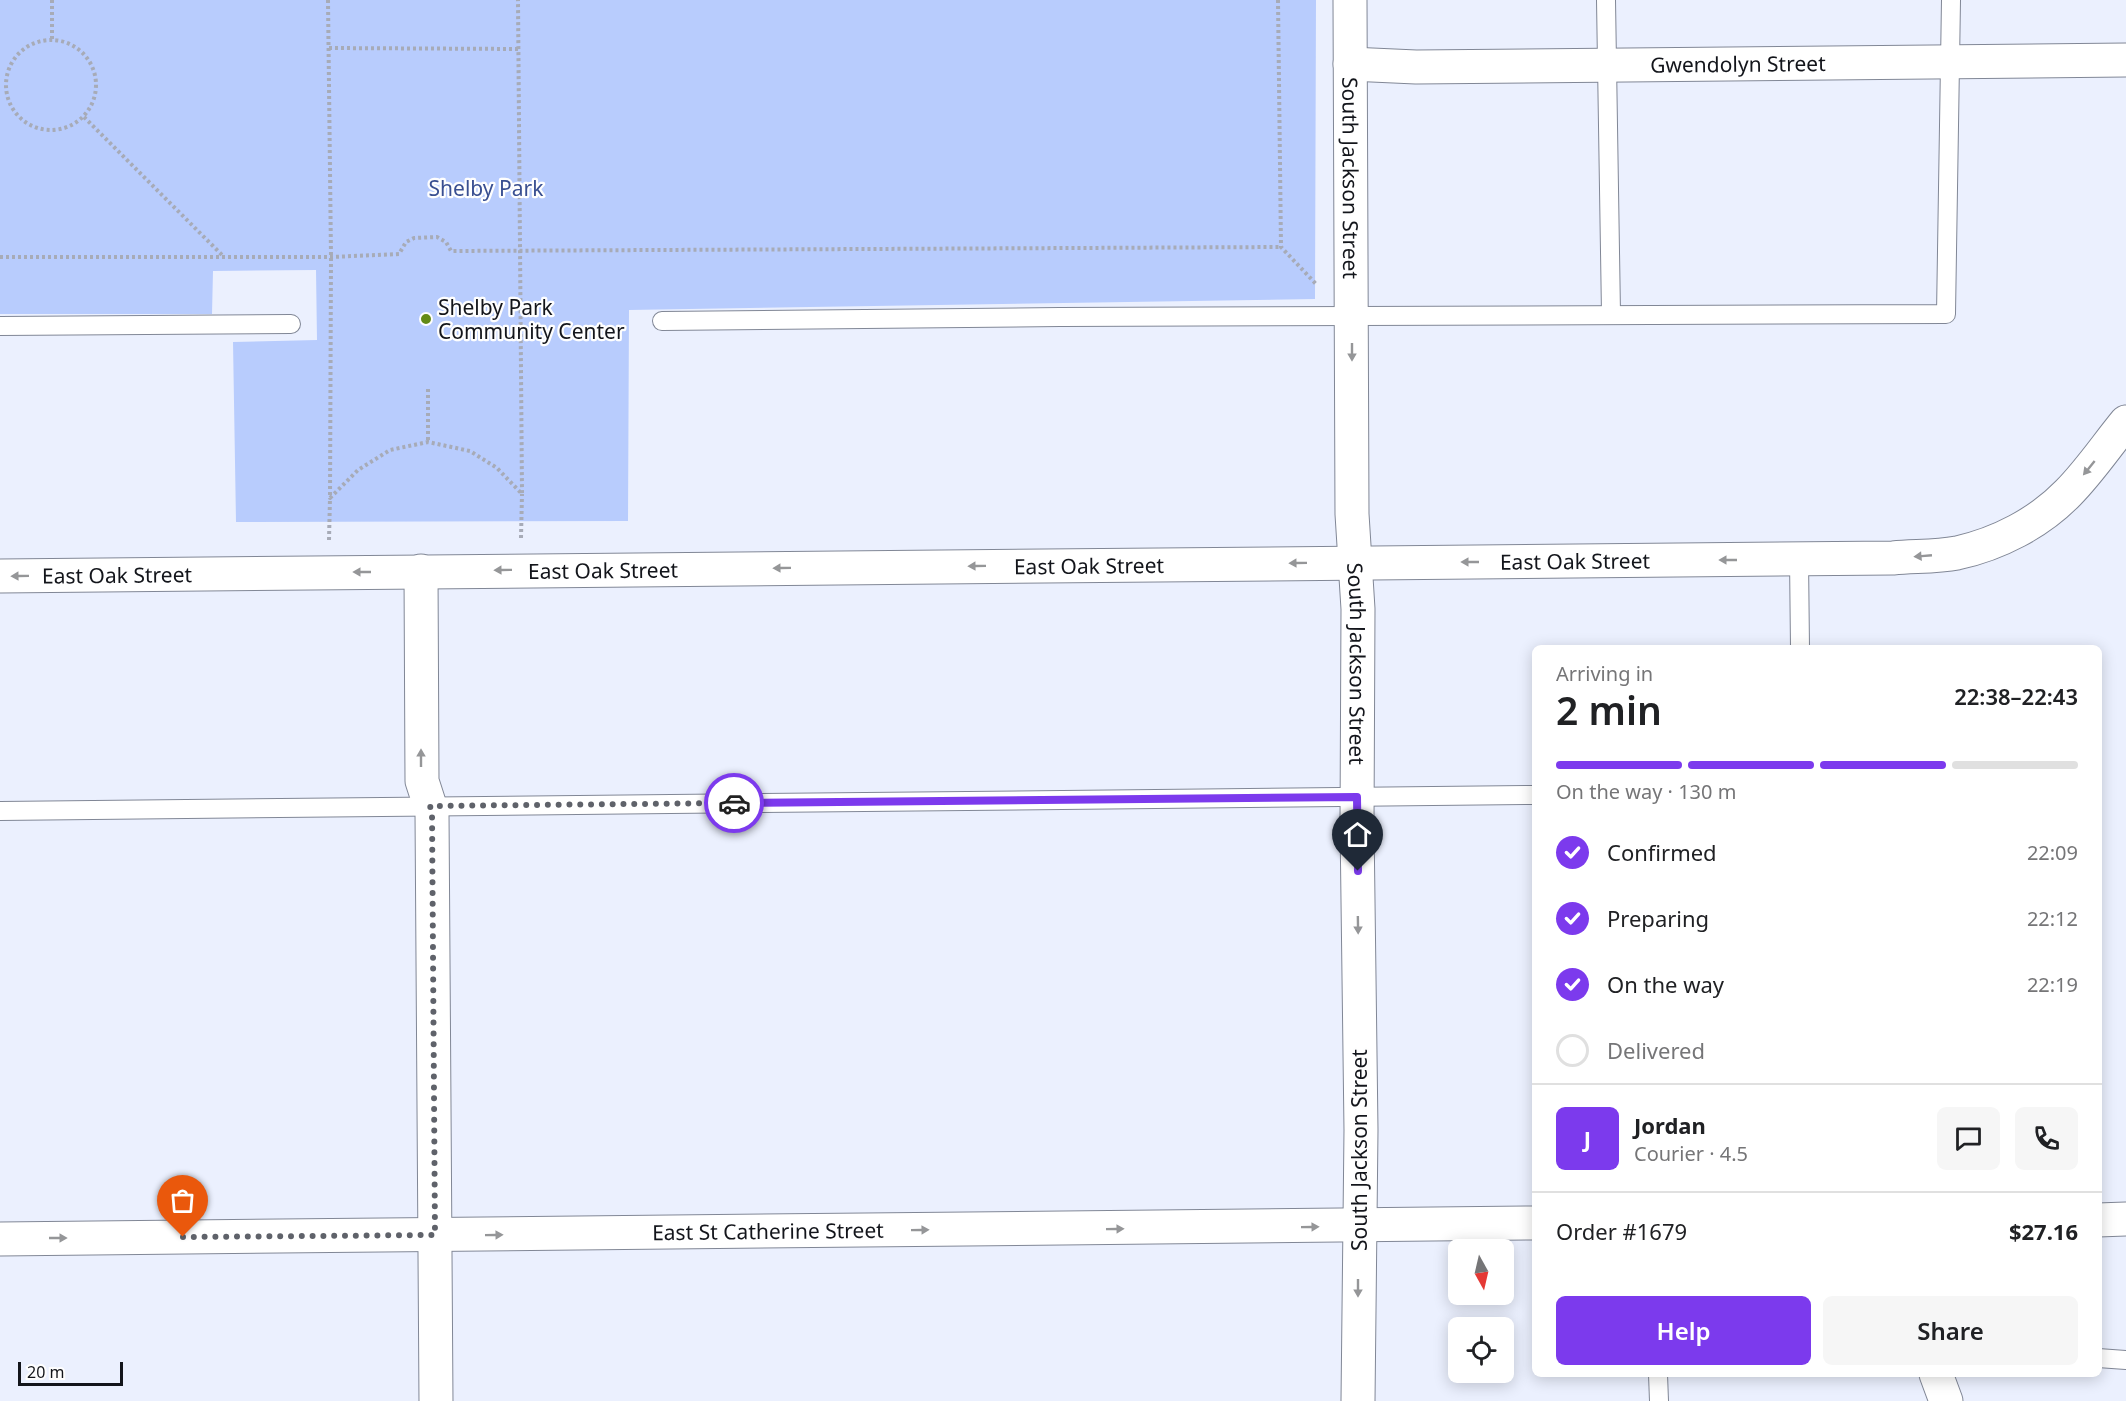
<!DOCTYPE html>
<html lang="en">
<head>
<meta charset="utf-8">
<style>
	body { margin:0; font-family:"Noto Sans",sans-serif; background:#f6f6f6; color:#202124; height:100vh; display:flex; flex-direction:column; font-size:22px; white-space:nowrap }
	* { box-sizing:border-box; margin:0 }
	p { font-size:20px; color:#757577 }
	.icon { flex:none; width:33px; height:33px; fill:none; stroke:currentColor; stroke-width:2; stroke-linecap:round; stroke-linejoin:round }
	.map { position:relative; flex:1; overflow:hidden }
	.drawer { position:absolute; left:1532px; top:645px; width:570px; height:732px; display:flex; flex-direction:column; background:#fff; border-radius:9px; box-shadow:0 3px 15px #0003 }
	.drawer>* { flex:none }
	.needle { width:39px; rotate:172deg }
	.controls { position:absolute; left:1448px; top:1239px; display:grid; gap:12px }
	.controls a { display:grid; place-items:center; width:66px; height:66px; border-radius:9px; background:#fff; box-shadow:0 3px 15px #0003; font-size:30px }
	.scale { position:absolute; left:18px; bottom:15px; width:105px; box-sizing:border-box; padding-left:6px; border:3px solid #13151b; border-top:0; font-size:16px; line-height:21px; white-space:nowrap; color:#13151b; -webkit-text-stroke:4px #fefefe; paint-order:stroke }
	.pin { position:absolute; display:grid; place-items:center; width:51px; height:51px; color:#fff; margin:-62px -26px; border-radius:50% 50% 50% 0; rotate:-45deg; box-shadow:0 0 6px #0007 }
	.pin .icon { rotate:45deg }
	.courier { position:absolute; display:grid; place-items:center; width:60px; height:60px; margin:-30px; border:4px solid #7c3aed; border-radius:50%; background:#fff; color:#222; box-shadow:0 2px 8px #0007 }
	.summary em { font-style:normal; font-weight:600 }
	.summary div { display:flex; flex-direction:column-reverse }
	.summary { display:flex; align-items:center; justify-content:space-between; height:102px; padding:0 24px }
	h1 { font-size:39px; font-weight:600; line-height:45px }
	.bar { display:grid; grid-template-columns:repeat(4,1fr); gap:9px 6px; align-content:center; height:72px; padding:0 24px }
	.bar i { height:8px; border-radius:4px; background:#e0e0e0 }
	.bar .on { background:#7c3aed }
	.bar p { grid-column:span 4 }
	.line { display:flex; align-items:center; gap:15px; padding:0 24px; border-top:2px solid #e0e0e0 }
	.line div { flex:1 }
	.round { display:grid; place-items:center; flex:none; width:63px; height:63px; border-radius:9px; background:#f6f6f6 }
	ol { padding:0 24px; list-style:none }
	li { display:flex; align-items:center; gap:18px; height:66px }
	li p { margin-inline-start:auto }
	li .icon { padding:6px; border-radius:50%; background:#7c3aed; color:#fff; stroke-width:4 }
	li:last-child { color:#757577 }
	li i { width:33px; height:33px; border:3px solid #e0e0e0; border-radius:50% }
	.cta { display:flex; gap:12px; margin-top:auto; padding:12px 24px }
	.cta a { flex:1; height:69px; border-radius:9px; background:#7c3aed; color:#fff; font-size:24px; font-weight:600; line-height:69px; text-align:center }
	.cta a+a { background:#f6f6f6; color:#202124 }
	.map>svg:first-child { display:block }
	.green { fill:#b8ccfd }
	.lines { fill:none; stroke-linecap:round; stroke-linejoin:round }
	.service-casing { stroke:#818796; stroke-width:20 }
	.minor-casing { stroke:#818796; stroke-width:35 }
	.secondary-casing { stroke:#818796; stroke-width:35 }
	.primary-casing { stroke:#818796; stroke-width:35 }
	.path { stroke:#a7abb7; stroke-width:4; stroke-dasharray:3 3; stroke-linecap:butt }
	.service { stroke:#fff; stroke-width:18 }
	.minor { stroke:#fff; stroke-width:33 }
	.secondary { stroke:#fff; stroke-width:33 }
	.primary { stroke:#fff; stroke-width:33 }
	.oneway { fill:#959698 }
	.done { stroke:#5f626a; stroke-width:6; stroke-dasharray:0 10.8 }
	.route { stroke:#7c3aed; stroke-width:8 }
	.poi-dot { fill:#638a15; stroke:#fefefe; stroke-width:2 }
	.labels { text-anchor:middle; dominant-baseline:central; stroke-width:4.5; stroke-linejoin:round; paint-order:stroke }
	.street-label { font-size:21px; fill:#13151b; stroke:#fefefe }
	.park-label { font-size:21px; fill:#394f91; stroke:#fefefe }
	.poi-label { font-size:21px; fill:#13151b; stroke:#fefefe; text-anchor:start }
</style>
</head>
<body>
<div class="map">
<svg width="2126" height="1401" viewBox="0 0 2126 1401">
	<rect width="100%" height="100%" fill="#ebf0fe"/>
	<!-- green -->
	<path class="green" d="M0 0H1316L1315 299 629 310 628 521 236 522 233 342 317 340 316 270 213 271 212 314H0Z"/>
	<g class="lines">
		<defs>
			<g id="service">
				<path d="M1606 0 1611 314"/>
				<path d="M662 321 1060 317 1946 314 1951 0"/>
				<path d="M0 326 291 324"/>
				<path d="M1799 559 1800 648"/>
				<path d="M0 811 1534 795"/>
				<path d="M2098 1358 2126 1360"/>
				<path d="M1658 1374 1659 1401"/>
			</g>
			<g id="minor">
				<path id="s1" d="M1350 64 1416 67 2126 60"/>
				<path d="M421 571 422 781 432 812 436 1401"/>
				<path d="M2098 1220 2126 1219"/>
				<path id="s2" d="M0 1239 1534 1223"/>
				<path d="M1936 1374 1946 1401"/>
			</g>
			<g id="secondary">
				<path id="s3" d="M0 576 1893 558C1914 556 1936 557 1957 553 1998 544 2039 523 2068 493 2089 472 2107 445 2126 422"/>
			</g>
			<g id="primary">
				<path id="s4" d="M1350 0 1352 514 1358 609 1357 824 1361 1130 1358 1401"/>
			</g>
		</defs>
		<!-- service casing -->
		<use href="#service" class="service-casing"/>
		<!-- minor casing -->
		<use href="#minor" class="minor-casing"/>
		<!-- secondary casing -->
		<use href="#secondary" class="secondary-casing"/>
		<!-- primary casing -->
		<use href="#primary" class="primary-casing"/>
		<!-- path -->
		<g class="path">
			<path d="M52 0V40"/>
			<path d="M328 0 331 257 330 498 358 470 390 450 428 442 470 451 497 468 522 494 518 0"/>
			<path d="M1278 0 1281 247 1317 285"/>
			<circle cx="51" cy="85" r="45"/>
			<path d="M329 48 518 49"/>
			<path d="M84 117 223 256"/>
			<path d="M0 257H331L399 254 406 242 414 238 437 237 446 242 451 251 1281 247"/>
			<path d="M428 389V442"/>
			<path d="M521 538 522 494"/>
			<path d="M329 540 330 498"/>
		</g>
		<!-- service -->
		<use href="#service" class="service"/>
		<!-- minor -->
		<use href="#minor" class="minor"/>
		<!-- secondary -->
		<use href="#secondary" class="secondary"/>
		<!-- primary -->
		<use href="#primary" class="primary"/>
	</g>
	<!-- one-way arrows -->
	<defs><path id="oneway-solid" d="M-6-.8H1V-3.2L6.5 0L1 3.2V.8H-6Z" transform="scale(1.5)"/></defs>
	<g class="oneway">
		<use href="#oneway-solid" transform="translate(1352 352) rotate(90)"/>
		<use href="#oneway-solid" transform="translate(2089 468) rotate(129)"/>
		<use href="#oneway-solid" transform="translate(1923 556) rotate(175)"/>
		<use href="#oneway-solid" transform="translate(1728 560) rotate(180)"/>
		<use href="#oneway-solid" transform="translate(1470 562) rotate(180)"/>
		<use href="#oneway-solid" transform="translate(1298 563) rotate(179)"/>
		<use href="#oneway-solid" transform="translate(977 566) rotate(179)"/>
		<use href="#oneway-solid" transform="translate(782 568) rotate(179)"/>
		<use href="#oneway-solid" transform="translate(503 570) rotate(179)"/>
		<use href="#oneway-solid" transform="translate(362 572) rotate(180)"/>
		<use href="#oneway-solid" transform="translate(20 576) rotate(179)"/>
		<use href="#oneway-solid" transform="translate(421 758) rotate(-90)"/>
		<use href="#oneway-solid" transform="translate(1358 925) rotate(89)"/>
		<use href="#oneway-solid" transform="translate(1310 1227) rotate(-1)"/>
		<use href="#oneway-solid" transform="translate(1115 1229) rotate(-1)"/>
		<use href="#oneway-solid" transform="translate(920 1230) rotate(-1)"/>
		<use href="#oneway-solid" transform="translate(494 1235) rotate(-1)"/>
		<use href="#oneway-solid" transform="translate(58 1238)"/>
		<use href="#oneway-solid" transform="translate(1358 1288) rotate(90)"/>
	</g>
	<g class="lines">
		<!-- done -->
		<path class="done" d="M183 1237 435 1235 432 812 430 806 734 803"/>
		<!-- route -->
		<path class="route" d="M734 803 1357 797 1358 871"/>
	</g>
	<!-- markers -->
	<circle class="poi-dot" cx="426" cy="319" r="6"/>
	<g class="labels">
		<!-- street labels -->
		<g class="street-label">
			<text stroke="none"><textPath href="#s1" startOffset="388">Gwendolyn Street</textPath></text>
			<text stroke="none"><textPath href="#s4" startOffset="178">South Jackson Street</textPath></text>
			<text stroke="none"><textPath href="#s3" startOffset="1575">East Oak Street</textPath></text>
			<text stroke="none"><textPath href="#s3" startOffset="1089">East Oak Street</textPath></text>
			<text stroke="none"><textPath href="#s3" startOffset="603">East Oak Street</textPath></text>
			<text stroke="none"><textPath href="#s3" startOffset="117">East Oak Street</textPath></text>
			<text stroke="none"><textPath href="#s4" startOffset="664">South Jackson Street</textPath></text>
			<text transform="translate(1359 1150) rotate(-90)">South Jackson Street</text>
			<text stroke="none"><textPath href="#s2" startOffset="768">East St Catherine Street</textPath></text>
		</g>
		<!-- park labels -->
		<g class="park-label">
			<text x="486" y="188">Shelby Park</text>
		</g>
		<!-- poi labels -->
		<g class="poi-label">
			<text x="438" y="307">Shelby Park<tspan x="438" dy="24">Community Center</tspan></text>
		</g>
	</g>
</svg>
<div class="controls">
<a><svg class="needle" viewBox="-14 -14 28 28"><path d="M0-13l5 13h-10z" fill="#e53935"/><path d="M0 13l5-13h-10z" fill="#757577"/></svg></a>
<a><svg class="icon" aria-label="locate" viewBox="0 0 24 24"><circle cx="12" cy="12" r="6"/><path d="M12 2v4M12 18v4M2 12h4M18 12h4"/></svg></a>
</div>
<div class="scale">20 m</div>
<div class="pin" style="left:183px;top:1237px;background:#ea580c"><svg class="icon" aria-label="bag" viewBox="0 0 24 24"><path d="M5 8h14l-1 12H6zM9 8a3 3 0 0 1 6 0"/></svg></div>
<div class="pin" style="left:1358px;top:871px;background:#1f2937"><svg class="icon" aria-label="home" viewBox="0 0 24 24"><path d="M3 11l9-7 9 7M6 9v11h12V9"/></svg></div>
<div class="courier" style="left:734px;top:803px"><svg class="icon" aria-label="car" viewBox="0 0 24 24"><path d="M5 17H2v-5l4-1 3-4h7l3 4 3 1v5h-3M9 17h6M6 11h13"/><circle cx="7" cy="17" r="2"/><circle cx="17" cy="17" r="2"/></svg></div>
<section class="drawer">
<div class="summary"><div><h1>2 min</h1><p>Arriving in</p></div><em>22:38–22:43</em></div>
<div class="bar"><i class="on"></i><i class="on"></i><i class="on"></i><i></i><p>On the way · 130 m</p></div>
<ol>
<li><svg class="icon" aria-label="check" viewBox="0 0 24 24"><path d="M5 12l5 5 9-10"/></svg>Confirmed<p>22:09</p></li>
<li><svg class="icon" aria-label="check" viewBox="0 0 24 24"><path d="M5 12l5 5 9-10"/></svg>Preparing<p>22:12</p></li>
<li><svg class="icon" aria-label="check" viewBox="0 0 24 24"><path d="M5 12l5 5 9-10"/></svg>On the way<p>22:19</p></li>
<li><i></i>Delivered</li>
</ol>
<div class="line" style="height:108px"><b class="round" style="background:#7c3aed;color:#fff">J</b><div><b>Jordan</b><p>Courier · 4.5</p></div><a class="round"><svg class="icon" aria-label="chat" viewBox="0 0 24 24"><path d="M4 5h16v11H9l-5 4z"/></svg></a><a class="round"><svg class="icon" aria-label="phone" viewBox="0 0 24 24"><path d="M5 4h4l2 5-3 2q2 4 5 5l2-3 5 2v4C11 20 4 13 5 4z"/></svg></a></div>
<div class="line" style="height:78px"><div>Order #1679</div><b>$27.16</b></div>
<div class="cta"><a>Help</a><a>Share</a></div>
</section>
</div>
</body>
</html>
